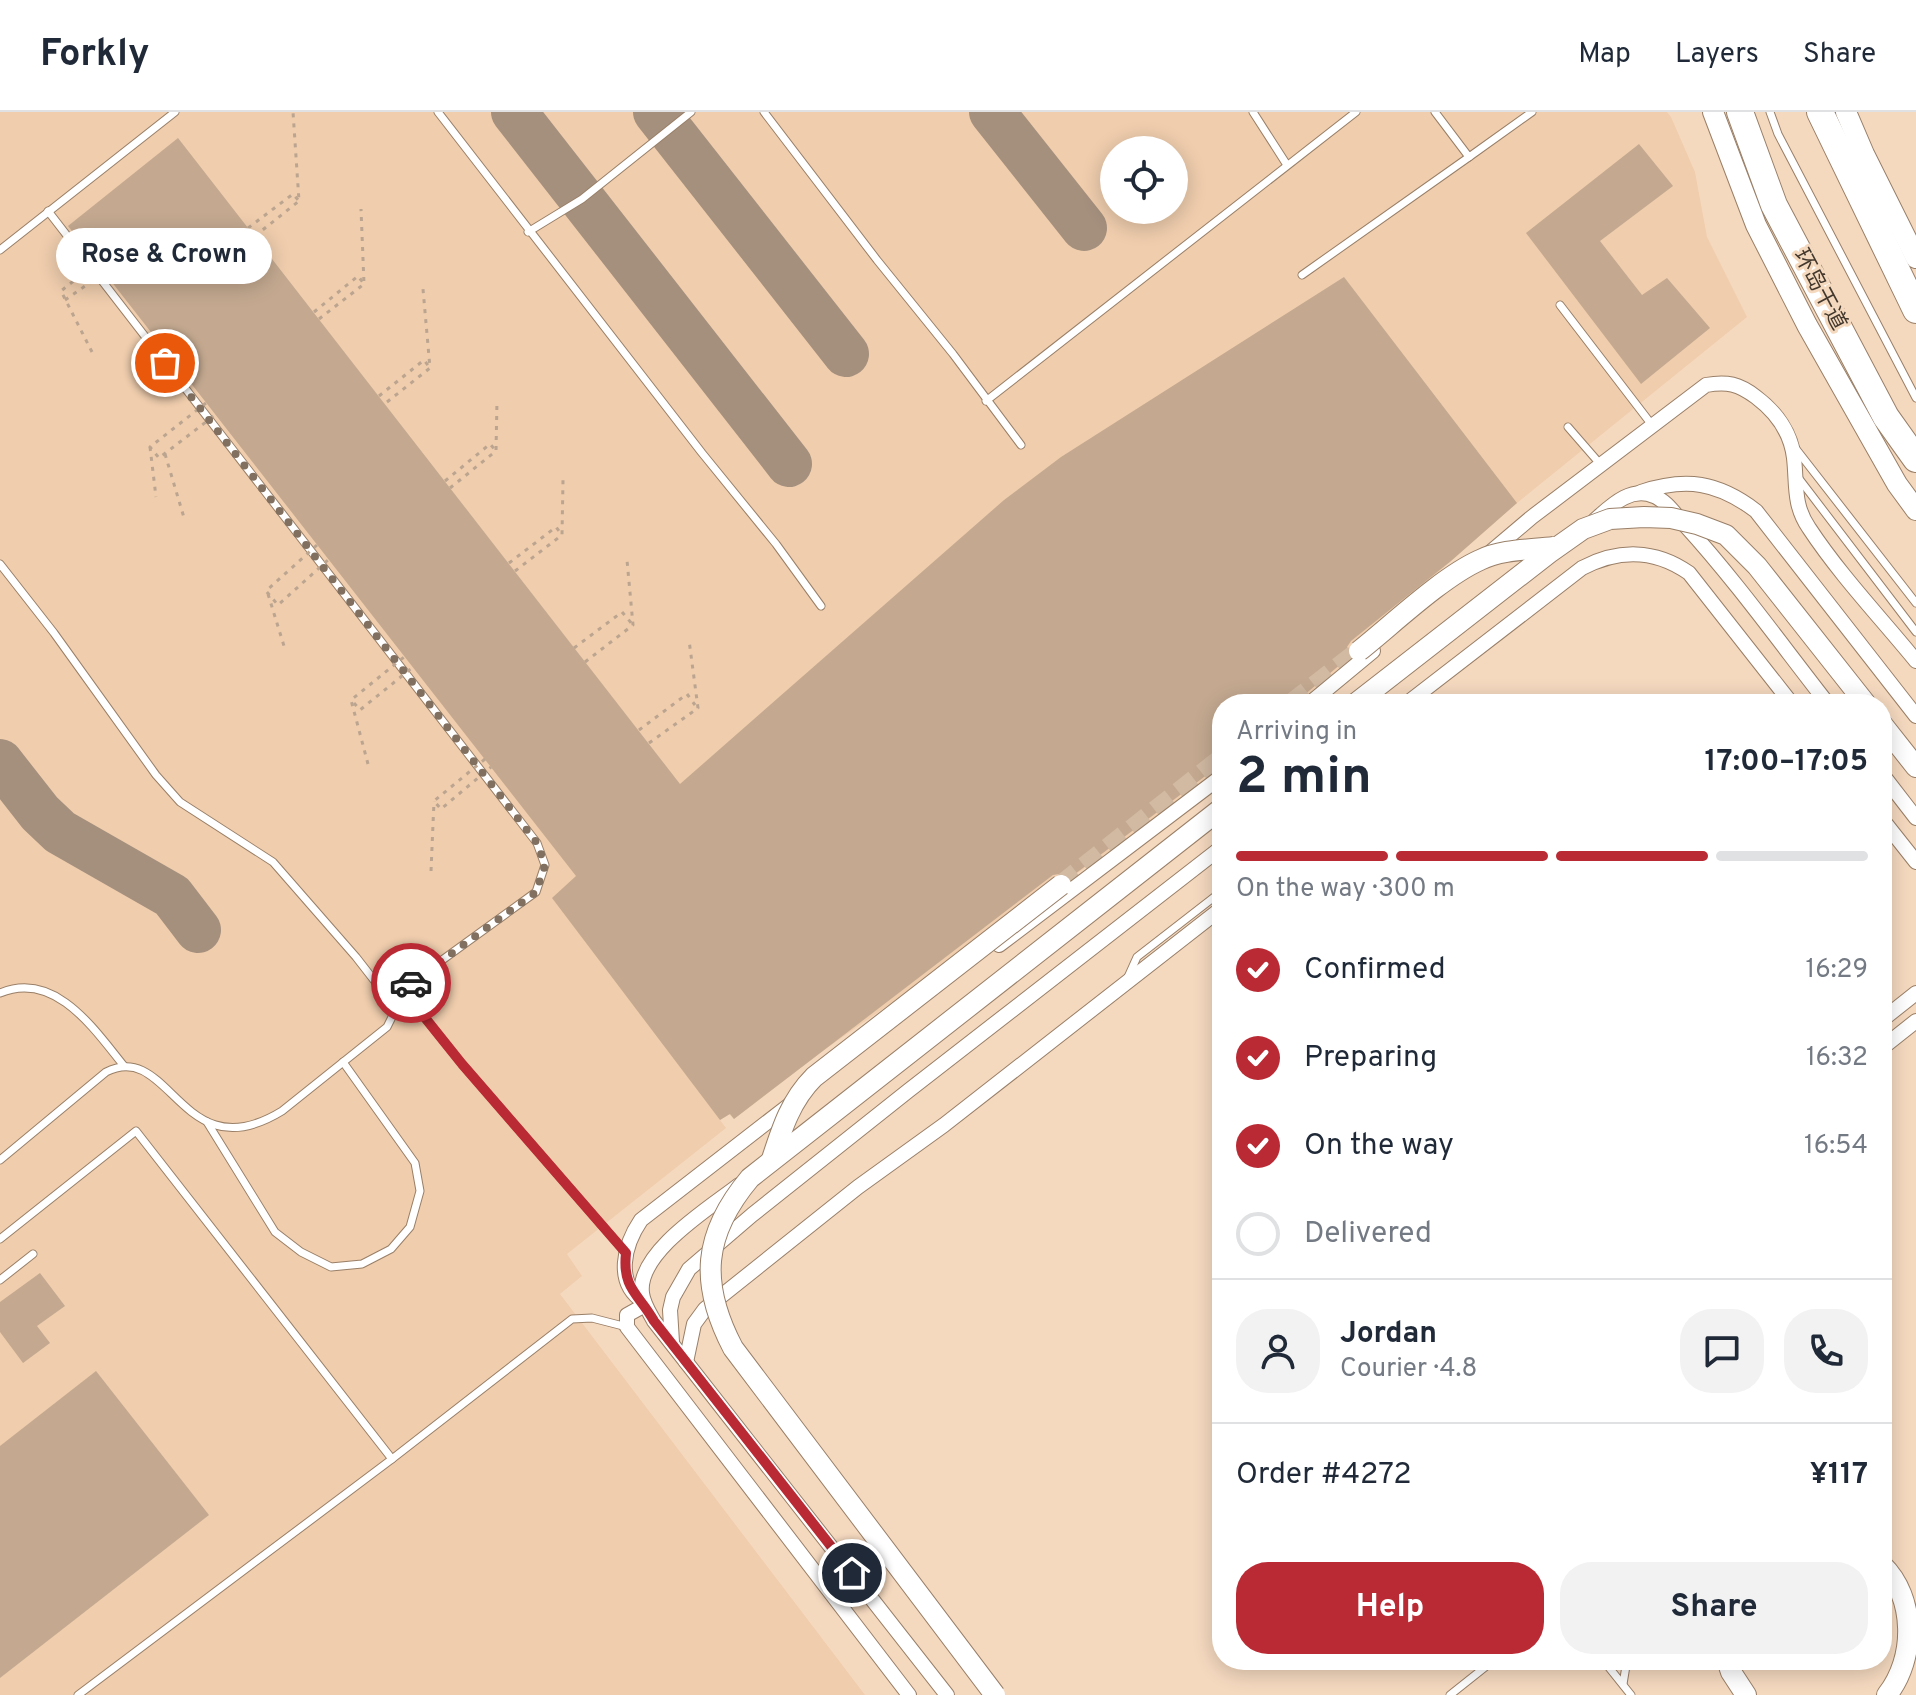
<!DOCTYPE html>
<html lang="en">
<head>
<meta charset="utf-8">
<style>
	body { margin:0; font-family:Overpass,"Noto Sans SC",sans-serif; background:#f2f2f3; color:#1f2937; height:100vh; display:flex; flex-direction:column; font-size:30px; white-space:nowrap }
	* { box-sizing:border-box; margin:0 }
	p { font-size:26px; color:#747a83 }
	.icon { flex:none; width:44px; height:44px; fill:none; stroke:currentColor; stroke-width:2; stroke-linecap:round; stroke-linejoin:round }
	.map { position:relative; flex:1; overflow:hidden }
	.details { position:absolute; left:1212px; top:582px; width:680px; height:976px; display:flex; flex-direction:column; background:#fff; border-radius:32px; box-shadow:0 4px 20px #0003 }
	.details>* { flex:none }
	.buttons { position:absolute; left:1100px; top:24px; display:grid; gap:16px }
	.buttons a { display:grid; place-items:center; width:88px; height:88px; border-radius:50%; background:#fff; box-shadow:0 4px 20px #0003; font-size:40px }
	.pin { position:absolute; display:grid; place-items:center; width:68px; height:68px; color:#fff; margin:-34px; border:4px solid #fff; border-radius:50%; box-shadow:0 2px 8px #0007 }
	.courier { position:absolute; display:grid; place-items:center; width:80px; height:80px; margin:-40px; border:6px solid #ba2a34; border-radius:50%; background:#fff; color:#222; box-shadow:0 2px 10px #0007 }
	.bubble { position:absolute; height:56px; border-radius:28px; background:#fff; box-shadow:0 4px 20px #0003; font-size:26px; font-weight:700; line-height:56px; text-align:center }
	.overview em { font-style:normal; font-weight:700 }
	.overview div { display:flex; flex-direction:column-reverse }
	.overview { display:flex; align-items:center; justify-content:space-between; height:136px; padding:0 24px }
	h1 { font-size:52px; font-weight:700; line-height:60px }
	.bar { display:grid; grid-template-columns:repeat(4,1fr); gap:12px 8px; align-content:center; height:96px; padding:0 24px }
	.bar i { height:10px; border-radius:6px; background:#e0e1e3 }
	.bar .on { background:#ba2a34 }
	.bar p { grid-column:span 4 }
	.line { display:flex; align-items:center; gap:20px; padding:0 24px; border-top:2px solid #e0e1e3 }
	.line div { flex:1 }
	.round { display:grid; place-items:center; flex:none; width:84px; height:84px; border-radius:32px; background:#f2f2f3 }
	ol { padding:0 24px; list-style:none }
	li { display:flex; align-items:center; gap:24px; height:88px }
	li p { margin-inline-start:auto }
	li .icon { padding:8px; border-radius:50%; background:#ba2a34; color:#fff; stroke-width:4 }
	li:last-child { color:#747a83 }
	li i { width:44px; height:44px; border:4px solid #e0e1e3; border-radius:50% }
	.action { display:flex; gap:16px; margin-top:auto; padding:16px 24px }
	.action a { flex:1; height:92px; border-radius:32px; background:#ba2a34; color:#fff; font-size:32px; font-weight:700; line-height:92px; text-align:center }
	.action a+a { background:#f2f2f3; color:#1f2937 }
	header { display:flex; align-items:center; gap:48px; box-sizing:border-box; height:112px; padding:0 40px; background:#fff; border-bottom:2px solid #e0e1e3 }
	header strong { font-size:38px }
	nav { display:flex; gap:44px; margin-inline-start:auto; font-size:28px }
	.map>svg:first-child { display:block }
	.built { fill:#efcdad; fill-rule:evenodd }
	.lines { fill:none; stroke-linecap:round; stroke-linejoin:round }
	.taxiway { stroke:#a5907e; stroke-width:46 }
	.building { fill:#c4a990 }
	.secondary-tunnel { stroke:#d1b9a2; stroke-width:20; stroke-dasharray:20 10; stroke-linecap:butt }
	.lane-casing { stroke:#997f67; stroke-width:9 }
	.street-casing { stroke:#997f67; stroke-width:16 }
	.secondary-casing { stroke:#997f67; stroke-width:22 }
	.highway-casing { stroke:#997f67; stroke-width:28 }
	.path { stroke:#bca590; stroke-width:3; stroke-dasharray:4 6; stroke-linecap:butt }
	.lane { stroke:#fff; stroke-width:7 }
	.street { stroke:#fff; stroke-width:14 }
	.secondary { stroke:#fff; stroke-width:20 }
	.highway { stroke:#fff; stroke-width:26 }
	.secondary-bridge-casing { stroke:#997f67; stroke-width:22; stroke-linecap:butt }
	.path-bridge { stroke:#bca590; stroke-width:3; stroke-dasharray:4 6; stroke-linecap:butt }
	.secondary-bridge { stroke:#fff; stroke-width:20 }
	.done { stroke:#817060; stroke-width:8; stroke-dasharray:0 14.4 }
	.route { stroke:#ba2a34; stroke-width:10 }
	.labels { text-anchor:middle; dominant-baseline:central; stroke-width:6; stroke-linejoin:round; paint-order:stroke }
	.street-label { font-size:22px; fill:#43382d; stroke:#f5d9bf }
</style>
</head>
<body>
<header>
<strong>Forkly</strong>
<nav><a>Map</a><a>Layers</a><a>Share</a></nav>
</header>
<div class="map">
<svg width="1916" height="1583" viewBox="0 0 1916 1583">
	<rect width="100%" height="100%" fill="#f5d9bf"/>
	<!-- built -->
	<path class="built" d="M0 0H1667L1671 5 1695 60 1707 125 1747 205 1517 391 1426 471 1336 561 1301 592H1222V657L1138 719 824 938 734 1007 729 1002 720 1008 726 1016 567 1142 582 1164 560 1182 865 1583H0ZM1114 38H1174V98H1114Z"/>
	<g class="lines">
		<!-- taxiway -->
		<g class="taxiway">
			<path d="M514 0 789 352"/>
			<path d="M656 0 846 242"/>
			<path d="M992 0 1084 116"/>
			<path d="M0 650 40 701 60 720 172 784 198 818"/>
		</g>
	</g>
	<!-- building -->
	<g class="building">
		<path d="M178 26 680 672 1004 388 1061 345 1344 165 1517 391 1451 449 1351 529 1347 535 1348 546 1303 584 1299 592H1222V654L1216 656 1071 765 1065 761 1053 763 734 1007 730 1002 720 1008 552 786 576 764 68 114Z"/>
		<path d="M1639 32 1673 74 1600 129 1642 183 1667 166 1710 216 1641 272 1526 121Z"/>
		<path d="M40 1161 65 1194 37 1214 50 1231 23 1251 0 1220V1190Z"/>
		<path d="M96 1259 209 1403 0 1566V1334Z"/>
	</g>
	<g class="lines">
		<!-- secondary-tunnel -->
		<g class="secondary-tunnel">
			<path d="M1291 592 1359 539"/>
			<path d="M1061 773 1222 646"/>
		</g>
		<defs>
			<g id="lane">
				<path d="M438 0 702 341 776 432 821 494"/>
				<path d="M764 0 877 148 953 242 1021 333"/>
				<path d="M1253 0 1287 53"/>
				<path d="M1435 0 1469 45 1532 0"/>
				<path d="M1770 0 1778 22 1916 286"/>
				<path d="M48 99 537 731 545 753 536 780 387 888"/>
				<path d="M528 120 582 87 691 0"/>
				<path d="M0 138 175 0"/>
				<path d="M1302 163 1469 45"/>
				<path d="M1560 193 1652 313"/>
				<path d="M986 289 1356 0"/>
				<path d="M1568 315 1601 353"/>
				<path d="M1796 337 1916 491"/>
				<path d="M1797 364 1916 520"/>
				<path d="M0 452 54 521 156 663 180 690 273 750 356 845 384 881 393 903 387 915 282 999C181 1061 171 927 106 960L0 1048"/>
				<path d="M1128 865 1137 845 1222 779"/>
				<path d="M402 877 462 952 626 1141"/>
				<path d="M0 881C55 858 94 917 124 954"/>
				<path d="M207 1010 275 1120 301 1140 331 1155 362 1152 391 1137 410 1115 420 1079 415 1051 343 950"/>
				<path d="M0 1127 136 1019 392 1347"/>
				<path d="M0 1168 33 1142"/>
				<path d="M1603 1548 1631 1583"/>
				<path d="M1623 1572 1627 1548"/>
				<path d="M78 1583 392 1347 572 1207 592 1206 627 1215"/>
				<path d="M1450 1583 1494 1548"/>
			</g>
			<g id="street">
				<path d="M1641 380C1686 365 1718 370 1756 399L1916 604"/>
				<path d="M1595 408C1611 394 1630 374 1654 384 1667 389 1676 404 1685 413 1736 469 1781 532 1828 592"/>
				<path d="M1487 443 1532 405 1706 273C1727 269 1739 272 1756 285 1776 300 1791 321 1794 346 1797 372 1793 393 1809 416 1840 463 1880 505 1916 549"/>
				<path d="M1309 592 1373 539"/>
				<path d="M1406 592 1582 456C1618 437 1655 437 1689 461L1792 592"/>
				<path d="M1882 662 1916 706"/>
				<path d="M1882 707 1916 750"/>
				<path d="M999 833 1222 664"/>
				<path d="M1882 908 1916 881"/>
				<path d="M1882 936 1916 909"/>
				<path d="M739 1073C711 1095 637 1140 642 1181 643 1191 649 1200 654 1209L947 1583"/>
				<path d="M644 1190C614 1171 624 1133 641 1108L792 991"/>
				<path d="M645 1193 627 1203V1215L909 1583"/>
				<path d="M672 1230 670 1198 673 1185 689 1157 752 1103 908 979 1222 735"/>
				<path d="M686 1250 694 1212 705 1197 858 1075 944 1013 1222 796"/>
			</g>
			<g id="secondary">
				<path d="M1713 0 1756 113 1807 213 1897 372 1916 398"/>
				<path d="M1846 0 1864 42 1916 146"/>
				<path d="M1882 612 1916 655"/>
				<path d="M1882 1453C1916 1486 1916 1546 1887 1583"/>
				<path d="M1727 1548 1731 1560 1746 1583"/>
			</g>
			<g id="highway">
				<path d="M1740 0 1774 93 1886 305 1916 347"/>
				<path d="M1820 0 1916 198"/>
			</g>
		</defs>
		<!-- lane casing -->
		<use href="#lane" class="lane-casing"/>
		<!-- street casing -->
		<use href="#street" class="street-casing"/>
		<!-- secondary casing -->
		<use href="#secondary" class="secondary-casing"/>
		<!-- highway casing -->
		<use href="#highway" class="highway-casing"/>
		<!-- path -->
		<g class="path">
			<path d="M248 116 293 82 299 89"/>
			<path d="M255 124 299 89 293 0"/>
			<path d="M314 200 358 164 364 172"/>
			<path d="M319 207 364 172 361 97"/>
			<path d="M379 284 424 248 430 256"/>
			<path d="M387 290 430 256 423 177"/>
			<path d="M150 335 156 385"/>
			<path d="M165 342 185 409"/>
			<path d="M445 369 490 332 496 339"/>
			<path d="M450 376 496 339 497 288"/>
			<path d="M509 451 556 415 562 423"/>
			<path d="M515 459 562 423 563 368"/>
			<path d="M268 482 284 534"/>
			<path d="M574 536 622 500 633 513"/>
			<path d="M585 550 633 513 627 448"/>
			<path d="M639 618 687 582 695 593"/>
			<path d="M649 631 698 596 689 528"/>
			<path d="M431 759 434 689"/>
		</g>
		<!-- lane -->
		<use href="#lane" class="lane"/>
		<!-- street -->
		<use href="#street" class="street"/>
		<!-- secondary -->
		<use href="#secondary" class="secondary"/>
		<!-- highway -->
		<use href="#highway" class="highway"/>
		<defs>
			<g id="secondary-bridge">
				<path d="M1359 539C1393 512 1442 465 1480 448 1502 437 1531 438 1554 435"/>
				<path d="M1355 592 1549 441 1583 417 1610 407 1644 405 1671 406 1697 412 1726 423 1757 454 1866 592"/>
				<path d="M772 1047C782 1016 791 988 814 965L1061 773"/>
				<path d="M995 1583 733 1236C699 1171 703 1122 750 1066L1222 696"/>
			</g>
		</defs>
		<!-- secondary-bridge casing -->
		<use href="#secondary-bridge" class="secondary-bridge-casing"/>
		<!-- path-bridge -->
		<g class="path-bridge">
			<path d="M65 188 104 161"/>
			<path d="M92 240 61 179 96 151"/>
			<path d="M206 291 150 335 159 346 215 303"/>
			<path d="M317 433 266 479 278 493 328 448"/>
			<path d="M354 591 360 598 413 555"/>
			<path d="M485 647 434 689 441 697 491 655"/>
			<path d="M368 652 351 588 404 545"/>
		</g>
		<!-- secondary-bridge -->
		<use href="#secondary-bridge" class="secondary-bridge"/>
	</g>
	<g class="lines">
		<!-- done -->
		<path class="done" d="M165 251 537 731 545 753 536 780 411 871"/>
		<!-- route -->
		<path class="route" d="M411 871 402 877 462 952 626 1141C622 1177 639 1182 654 1209L852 1461"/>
	</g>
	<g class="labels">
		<!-- street labels -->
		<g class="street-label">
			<text transform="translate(1819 178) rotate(62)">环岛干道</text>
		</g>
	</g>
</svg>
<div class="buttons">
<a><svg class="icon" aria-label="locate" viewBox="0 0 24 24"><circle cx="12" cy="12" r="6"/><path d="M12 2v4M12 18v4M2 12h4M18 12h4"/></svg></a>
</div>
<div class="pin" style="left:165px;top:251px;background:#ea580c"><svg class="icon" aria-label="bag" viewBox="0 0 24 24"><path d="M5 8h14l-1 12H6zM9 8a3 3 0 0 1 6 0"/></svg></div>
<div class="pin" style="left:852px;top:1461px;background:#1f2937"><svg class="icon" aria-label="home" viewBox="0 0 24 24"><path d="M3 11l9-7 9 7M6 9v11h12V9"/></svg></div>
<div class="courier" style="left:411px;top:871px"><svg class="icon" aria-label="car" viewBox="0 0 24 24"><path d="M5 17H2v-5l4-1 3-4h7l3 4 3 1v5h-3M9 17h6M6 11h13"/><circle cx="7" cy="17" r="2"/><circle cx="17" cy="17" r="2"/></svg></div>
<div class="bubble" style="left:56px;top:116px;width:216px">Rose &amp; Crown</div>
<section class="details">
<div class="overview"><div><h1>2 min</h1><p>Arriving in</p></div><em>17:00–17:05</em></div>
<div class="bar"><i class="on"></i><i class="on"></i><i class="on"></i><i></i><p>On the way · 300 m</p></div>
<ol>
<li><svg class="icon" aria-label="check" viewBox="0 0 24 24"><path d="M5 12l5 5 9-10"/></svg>Confirmed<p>16:29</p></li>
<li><svg class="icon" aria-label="check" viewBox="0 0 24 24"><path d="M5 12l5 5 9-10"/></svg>Preparing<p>16:32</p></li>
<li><svg class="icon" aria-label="check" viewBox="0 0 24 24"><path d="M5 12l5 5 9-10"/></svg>On the way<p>16:54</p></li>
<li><i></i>Delivered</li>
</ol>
<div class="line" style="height:144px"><a class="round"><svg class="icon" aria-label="person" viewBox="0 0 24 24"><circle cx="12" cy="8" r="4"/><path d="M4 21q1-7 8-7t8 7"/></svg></a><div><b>Jordan</b><p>Courier · 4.8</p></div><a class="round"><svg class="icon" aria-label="chat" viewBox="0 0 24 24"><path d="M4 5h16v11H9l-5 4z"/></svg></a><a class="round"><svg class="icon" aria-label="phone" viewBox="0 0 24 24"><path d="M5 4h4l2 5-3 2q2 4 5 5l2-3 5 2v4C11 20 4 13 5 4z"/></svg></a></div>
<div class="line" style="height:104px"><div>Order #4272</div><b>¥117</b></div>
<div class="action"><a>Help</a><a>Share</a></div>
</section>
</div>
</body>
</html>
